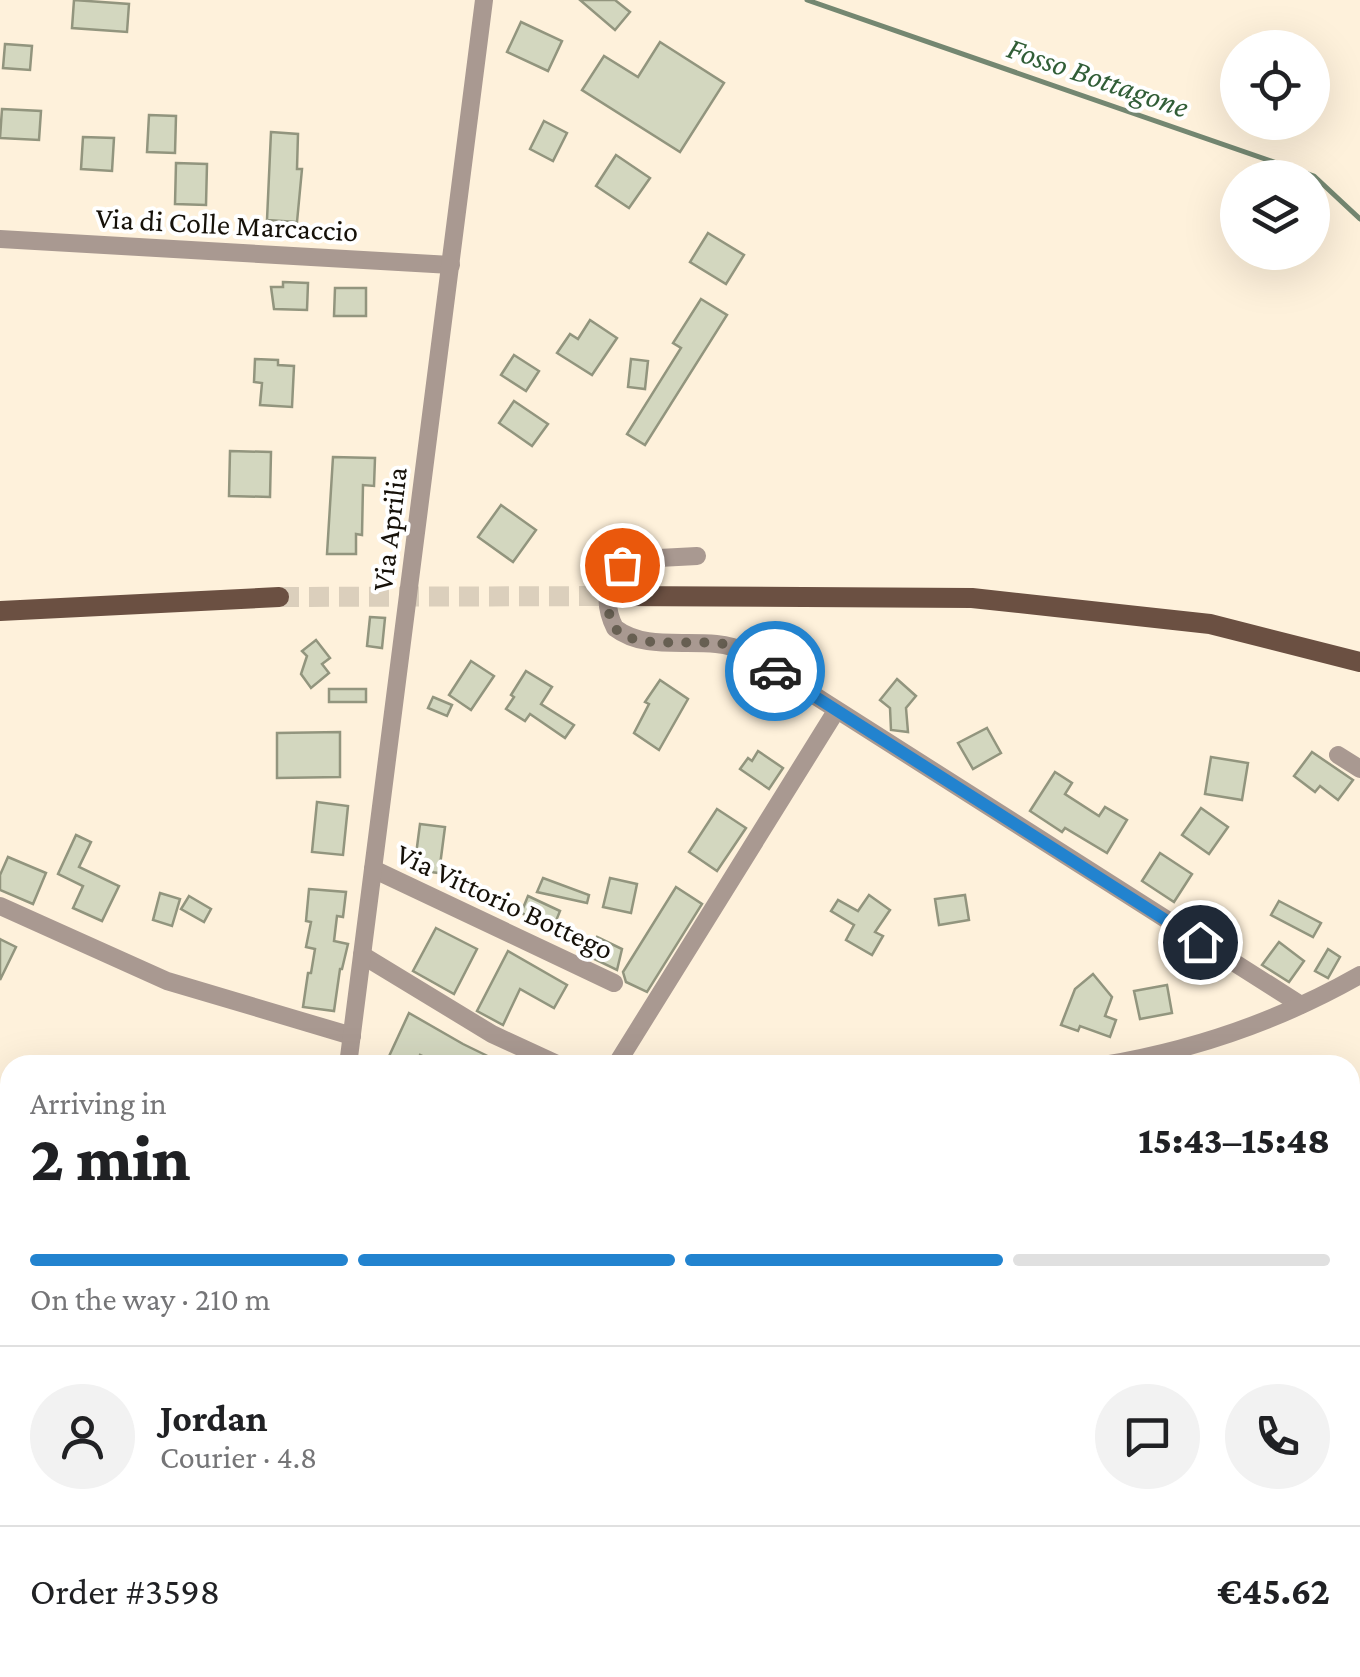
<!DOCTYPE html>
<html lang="en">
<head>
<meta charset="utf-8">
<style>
	body { margin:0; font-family:"Crimson Pro",serif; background:#f2f2f2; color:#202124; height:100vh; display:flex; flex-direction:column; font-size:38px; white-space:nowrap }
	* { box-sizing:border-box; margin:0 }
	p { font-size:32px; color:#757577 }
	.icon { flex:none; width:55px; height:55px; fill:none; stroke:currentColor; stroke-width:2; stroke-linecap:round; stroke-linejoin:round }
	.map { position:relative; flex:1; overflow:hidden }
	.sheet { position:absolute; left:0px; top:1055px; width:1360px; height:622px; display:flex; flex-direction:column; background:#fff; border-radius:30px 30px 0 0; box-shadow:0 10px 40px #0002 }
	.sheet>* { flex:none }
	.fabs { position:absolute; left:1220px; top:30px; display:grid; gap:20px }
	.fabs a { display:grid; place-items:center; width:110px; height:110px; border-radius:50%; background:#fff; box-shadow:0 10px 40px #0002; font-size:50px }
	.pin { position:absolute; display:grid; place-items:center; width:85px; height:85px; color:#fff; margin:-42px; border:5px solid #fff; border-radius:50%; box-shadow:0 2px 10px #0007 }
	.courier { position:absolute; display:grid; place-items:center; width:100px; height:100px; margin:-50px; border:8px solid #2283cf; border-radius:50%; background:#fff; color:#222; box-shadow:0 2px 12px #0007 }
	.head em { font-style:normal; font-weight:800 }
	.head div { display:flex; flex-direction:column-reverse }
	.head { display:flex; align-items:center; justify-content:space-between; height:170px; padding:0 30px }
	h1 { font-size:65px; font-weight:800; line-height:75px }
	.bar { display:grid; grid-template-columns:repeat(4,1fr); gap:15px 10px; align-content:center; height:120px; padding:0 30px }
	.bar i { height:12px; border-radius:8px; background:#e0e0e0 }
	.bar .selected { background:#2283cf }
	.bar p { grid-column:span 4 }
	.line { display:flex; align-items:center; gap:25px; padding:0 30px; border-top:2px solid #e0e0e0 }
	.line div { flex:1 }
	.round { display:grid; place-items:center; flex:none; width:105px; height:105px; border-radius:52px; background:#f2f2f2 }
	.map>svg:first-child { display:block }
	.built { fill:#f5e3c6 }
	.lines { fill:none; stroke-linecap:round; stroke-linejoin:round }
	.stream { stroke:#748771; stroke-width:5 }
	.building { fill:#d3d7bf; stroke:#92957e; stroke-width:2.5 }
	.major-tunnel { stroke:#dbcfbc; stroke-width:20; stroke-dasharray:20 10; stroke-linecap:butt }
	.minor { stroke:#a99991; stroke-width:18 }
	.major { stroke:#6b5042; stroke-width:20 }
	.rail-casing { stroke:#736b5d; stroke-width:9 }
	.rail { stroke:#fff; stroke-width:5; stroke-dasharray:15; stroke-linecap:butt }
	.done { stroke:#675f52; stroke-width:10; stroke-dasharray:0 18 }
	.route { stroke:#2283cf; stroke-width:12 }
	.labels { text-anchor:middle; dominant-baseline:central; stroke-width:8; stroke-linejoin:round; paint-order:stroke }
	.street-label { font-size:30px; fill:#161109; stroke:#fff }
	.water-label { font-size:32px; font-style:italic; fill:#315e37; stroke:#fff }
</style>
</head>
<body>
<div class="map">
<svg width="1360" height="1677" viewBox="0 0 1360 1677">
	<rect width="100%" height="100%" fill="#fef1db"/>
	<!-- built -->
	<g class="built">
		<path d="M1360 1143V1186L1350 1196V1153Z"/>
		<path d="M840 1668H889L880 1677H830Z"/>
	</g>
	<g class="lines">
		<!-- stream -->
		<path class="stream" d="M807 0 1314 176 1360 219"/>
	</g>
	<!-- building -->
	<g class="building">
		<path d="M74 0 129 4 127 32 72 28Z"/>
		<path d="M580 0H615L630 12 615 30Z"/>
		<path d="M521 22 562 41 548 71 507 52Z"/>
		<path d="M660 42 724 83 680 152 582 90 604 56 638 77Z"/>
		<path d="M5 44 32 46 30 70 3 68Z"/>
		<path d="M2 109 41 111 39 140 0 138Z"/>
		<path d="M149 115 176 116 175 153 147 152Z"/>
		<path d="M544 121 567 133 553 161 530 149Z"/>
		<path d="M271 132 298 134 297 169H302L297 222 267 220Z"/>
		<path d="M83 137 114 138 112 171 81 169Z"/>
		<path d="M616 155 650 178 629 208 596 186Z"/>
		<path d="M176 163 207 164 206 205 175 204Z"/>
		<path d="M708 233 744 255 726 284 690 262Z"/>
		<path d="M283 282 308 283 307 310 274 309 271 287H283Z"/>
		<path d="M335 288H366V316H334Z"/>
		<path d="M701 299 727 315 645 445 627 434 681 348 673 343Z"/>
		<path d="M590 320 617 338 592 375 557 353 570 334 578 339Z"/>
		<path d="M514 355 539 371 526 391 501 375Z"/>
		<path d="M255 359 278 360V365L294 366 292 407 260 405 262 383 254 382Z"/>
		<path d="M631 359 648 361 645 389 628 387Z"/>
		<path d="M514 401 548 424 532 446 499 423Z"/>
		<path d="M230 451 271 452 270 497 229 496Z"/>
		<path d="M333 457 375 458 374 486 363 485 362 535 356 534V554H327Z"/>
		<path d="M501 505 536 530 513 562 478 537Z"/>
		<path d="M370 617 385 618 382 648 367 646Z"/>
		<path d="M316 640 330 658 322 664 329 673 311 688 301 674 307 656 302 651Z"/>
		<path d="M471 661 494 676 471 710 449 695Z"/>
		<path d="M526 671 552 687 541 704 574 725 565 738 530 714 525 721 506 709 514 697 511 695Z"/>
		<path d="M897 679 916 696 906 708 908 732 891 730 890 708 880 700Z"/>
		<path d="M660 680 688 699 659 750 634 733 649 704 645 702Z"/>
		<rect x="329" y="689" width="37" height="13"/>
		<path d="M433 697 452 705 447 716 428 708Z"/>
		<path d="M987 728 1001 753 973 769 958 743Z"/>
		<path d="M340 732V777L277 778V733Z"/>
		<path d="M758 751 783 768 769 789 740 769 748 758 752 761Z"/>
		<path d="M1312 752 1353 780 1338 800 1320 786 1315 792 1294 776Z"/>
		<path d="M1211 757 1248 763 1242 800 1205 794Z"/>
		<path d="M1055 772 1072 783 1065 794 1099 816 1105 807 1127 820 1107 853 1065 828 1062 832 1030 811Z"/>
		<path d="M317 802 348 806 343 855 312 852Z"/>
		<path d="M1201 808 1228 827 1209 854 1182 835Z"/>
		<path d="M717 809 746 828 717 871 689 852Z"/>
		<path d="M420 824 445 827 439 873 414 870Z"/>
		<path d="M76 835 91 842 79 867 119 886 102 921 73 908 83 886 58 874Z"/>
		<path d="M1160 853 1192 874 1174 902 1142 881Z"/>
		<path d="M8 857 46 873 33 904 0 890V875Z"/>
		<path d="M543 878 589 895 587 903 537 892Z"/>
		<path d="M610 878 637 884 631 913 603 907Z"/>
		<path d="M676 887 702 904 647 992 626 982 623 972Z"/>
		<path d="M309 889 346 892 343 917 337 916 334 941 348 944 342 969H340L334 1011 303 1007 308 973H311L315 949 306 947 311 922 306 921Z"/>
		<path d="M160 893 180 899 172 926 153 920Z"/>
		<path d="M869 895 890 910 875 932 883 936 872 955 846 940 854 925 831 911 838 900 858 911Z"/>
		<path d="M965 895 969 920 939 925 935 899Z"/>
		<path d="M189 896 211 909 204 922 181 909Z"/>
		<path d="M528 896 560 911 554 926 521 913Z"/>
		<path d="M1279 901 1321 923 1313 937 1271 915Z"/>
		<path d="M436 928 477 949 454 994 413 971Z"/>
		<path d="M597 937 622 949 617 970 588 956Z"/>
		<path d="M0 939 16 947 0 980Z"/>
		<path d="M1279 942 1304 961 1289 982 1262 965Z"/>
		<path d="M1328 949 1340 957 1328 978 1315 971Z"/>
		<path d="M508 951 567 985 554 1008 520 989 503 1025 477 1011Z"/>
		<path d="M1093 974 1112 997 1105 1016 1116 1020 1110 1037 1080 1026 1078 1031 1061 1025 1075 989Z"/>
		<path d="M1167 985 1172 1013 1140 1019 1134 991Z"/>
		<path d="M409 1013 463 1044 506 1065H441L420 1055 415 1065H385Z"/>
	</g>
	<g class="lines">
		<!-- major-tunnel -->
		<path class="major-tunnel" d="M279 597 616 596"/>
		<!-- minor -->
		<g class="minor">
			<path d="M0 239 451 265"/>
			<path d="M697 556 640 559 614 570C604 587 606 611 615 628 652 656 705 632 746 652L1301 1005"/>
			<path d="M1338 755 1360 769"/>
			<path d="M373 869 614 983"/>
			<path d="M0 906 167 981 352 1036"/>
			<path d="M362 955 492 1034 559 1065"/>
			<path d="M348 1065 484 0"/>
			<path d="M616 1065 836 711"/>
			<path d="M1104 1065C1194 1050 1281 1020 1360 975"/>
			<path d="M1350 1259 1360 1248"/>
			<path d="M1350 1321 1360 1325"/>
			<path d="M1350 1437 1360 1441"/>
			<path d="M0 1560 10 1564"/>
			<path d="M255 1677 256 1668"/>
			<path d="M326 1677 330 1668"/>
			<path d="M749 1677 758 1668"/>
		</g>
		<!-- major -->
		<g class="major">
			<path d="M616 596 972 598 1210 624 1360 662"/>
			<path d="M0 611 279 597"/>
		</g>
		<defs>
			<g id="rail">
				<path d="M1350 1180 1360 1170"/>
				<path d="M840 1677 849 1668"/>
				<path d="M868 1677 877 1668"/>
			</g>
		</defs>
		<!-- rail casing -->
		<use href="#rail" class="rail-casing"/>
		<!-- rail -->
		<use href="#rail" class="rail"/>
	</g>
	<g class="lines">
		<!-- done -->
		<path class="done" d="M622 565C609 574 607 583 608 598 609 608 608 620 615 628 635 652 699 637 728 645 746 650 760 661 775 671"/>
		<!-- route -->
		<path class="route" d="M775 671 1200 942"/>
	</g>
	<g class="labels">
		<!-- street labels -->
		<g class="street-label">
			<text transform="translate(227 224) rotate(3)">Via di Colle Marcaccio</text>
			<text transform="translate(389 529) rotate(-83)">Via Aprilia</text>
			<text transform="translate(505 901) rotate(25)">Via Vittorio Bottego</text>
		</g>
		<!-- water labels -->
		<g class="water-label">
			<text transform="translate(1098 77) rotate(19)">Fosso Bottagone</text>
		</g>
	</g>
</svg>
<div class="fabs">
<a><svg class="icon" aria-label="locate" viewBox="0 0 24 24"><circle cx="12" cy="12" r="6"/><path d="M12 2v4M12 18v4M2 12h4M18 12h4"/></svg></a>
<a><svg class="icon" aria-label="layers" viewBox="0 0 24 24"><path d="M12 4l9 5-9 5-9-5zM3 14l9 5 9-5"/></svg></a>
</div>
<div class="pin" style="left:622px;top:565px;background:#ea580c"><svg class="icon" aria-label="bag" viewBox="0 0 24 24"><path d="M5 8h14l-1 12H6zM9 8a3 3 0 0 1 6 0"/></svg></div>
<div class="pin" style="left:1200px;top:942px;background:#1f2937"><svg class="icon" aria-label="home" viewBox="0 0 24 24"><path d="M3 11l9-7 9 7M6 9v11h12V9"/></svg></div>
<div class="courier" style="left:775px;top:671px"><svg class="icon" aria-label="car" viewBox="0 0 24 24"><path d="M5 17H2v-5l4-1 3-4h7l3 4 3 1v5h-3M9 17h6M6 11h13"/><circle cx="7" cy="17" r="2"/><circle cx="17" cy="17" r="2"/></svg></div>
<section class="sheet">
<div class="head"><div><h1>2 min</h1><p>Arriving in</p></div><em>15:43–15:48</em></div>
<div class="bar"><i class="selected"></i><i class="selected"></i><i class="selected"></i><i></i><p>On the way · 210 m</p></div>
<div class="line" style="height:180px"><a class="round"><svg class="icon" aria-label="person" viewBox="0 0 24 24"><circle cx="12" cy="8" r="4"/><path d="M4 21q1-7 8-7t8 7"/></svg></a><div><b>Jordan</b><p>Courier · 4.8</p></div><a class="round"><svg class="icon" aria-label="chat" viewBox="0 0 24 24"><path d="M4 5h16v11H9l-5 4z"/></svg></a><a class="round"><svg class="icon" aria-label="phone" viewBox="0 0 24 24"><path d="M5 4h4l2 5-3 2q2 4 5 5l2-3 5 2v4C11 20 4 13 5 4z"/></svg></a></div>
<div class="line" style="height:130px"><div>Order #3598</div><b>€45.62</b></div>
</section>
</div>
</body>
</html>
